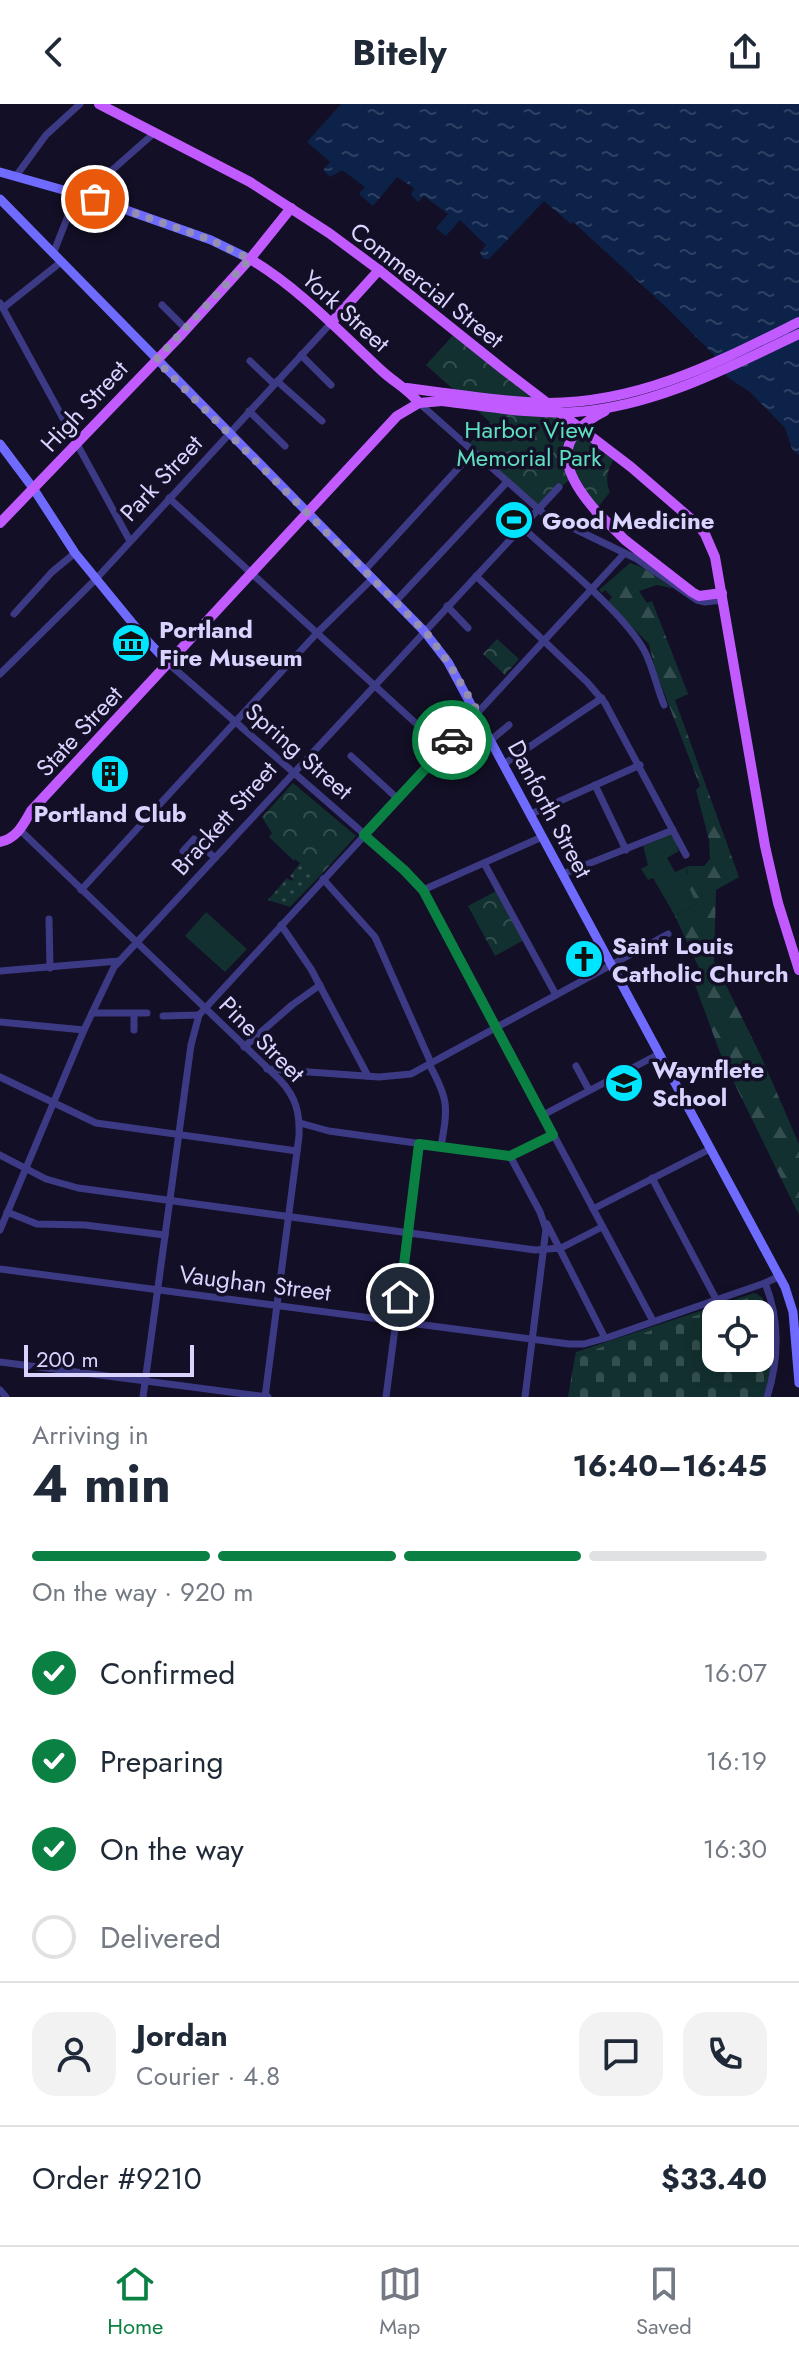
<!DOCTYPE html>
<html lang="en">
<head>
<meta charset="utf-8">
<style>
	body { margin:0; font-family:Jost,sans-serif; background:#f2f2f3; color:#1f2937; height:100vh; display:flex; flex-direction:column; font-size:30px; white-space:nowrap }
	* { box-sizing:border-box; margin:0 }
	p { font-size:26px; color:#747a83 }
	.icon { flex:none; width:44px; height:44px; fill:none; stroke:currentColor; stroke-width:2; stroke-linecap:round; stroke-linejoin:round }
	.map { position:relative; height:1293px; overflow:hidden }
	.details { display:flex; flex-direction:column; background:#fff; flex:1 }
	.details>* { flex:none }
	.buttons { position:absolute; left:702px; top:1196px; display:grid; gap:16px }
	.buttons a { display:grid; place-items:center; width:72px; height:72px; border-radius:16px; background:#fff; box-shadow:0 4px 20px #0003; font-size:40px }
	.scale { position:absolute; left:24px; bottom:20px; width:170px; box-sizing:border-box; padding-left:8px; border:4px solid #d9d4ff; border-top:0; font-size:22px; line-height:28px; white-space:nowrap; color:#d9d4ff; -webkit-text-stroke:6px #130f26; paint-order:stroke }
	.pin { position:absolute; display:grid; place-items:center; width:68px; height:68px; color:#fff; margin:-34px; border:4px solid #fff; border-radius:50%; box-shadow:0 2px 8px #0007 }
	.courier { position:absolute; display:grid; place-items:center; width:80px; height:80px; margin:-40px; border:6px solid #0b8043; border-radius:50%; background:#fff; color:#222; box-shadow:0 2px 10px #0007 }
	.overview em { font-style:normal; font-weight:700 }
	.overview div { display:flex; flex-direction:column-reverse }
	.overview { display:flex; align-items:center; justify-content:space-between; height:136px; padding:0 32px }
	h1 { font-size:52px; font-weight:700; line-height:60px }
	.bar { display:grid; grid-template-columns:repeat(4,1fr); gap:12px 8px; align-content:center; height:96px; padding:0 32px }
	.bar i { height:10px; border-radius:6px; background:#e0e1e3 }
	.bar .on { background:#0b8043 }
	.bar p { grid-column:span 4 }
	.line { display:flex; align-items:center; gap:20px; padding:0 32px; border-top:2px solid #e0e1e3 }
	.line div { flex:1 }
	.round { display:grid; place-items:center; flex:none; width:84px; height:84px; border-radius:24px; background:#f2f2f3 }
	ol { padding:0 32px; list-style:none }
	li { display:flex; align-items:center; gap:24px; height:88px }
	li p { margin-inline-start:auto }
	li .icon { padding:8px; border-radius:50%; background:#0b8043; color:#fff; stroke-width:4 }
	li:last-child { color:#747a83 }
	li i { width:44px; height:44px; border:4px solid #e0e1e3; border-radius:50% }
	header { display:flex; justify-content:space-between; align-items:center; height:104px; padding:0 32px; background:#fff; font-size:36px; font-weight:700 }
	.dock { display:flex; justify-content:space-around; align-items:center; height:112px; border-top:2px solid #e0e1e3; background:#fff; font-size:22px; color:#747a83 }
	.dock a { display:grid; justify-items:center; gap:4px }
	.dock .on { color:#0b8043 }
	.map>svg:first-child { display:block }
	.grass { fill:#12302f }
	.forest { fill:url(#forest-firs) }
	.cemetery { fill:url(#cemetery-stones); fill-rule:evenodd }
	.park { fill:url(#park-crowns) }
	.garden { fill:url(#garden-dots) }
	.water { fill:url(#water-ripples) }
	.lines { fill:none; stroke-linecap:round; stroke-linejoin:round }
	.street { stroke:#3d3a85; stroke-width:7 }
	.secondary { stroke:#6f6bff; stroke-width:9 }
	.primary { stroke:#c25bff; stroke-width:10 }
	.primary-bridge { stroke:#c25bff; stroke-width:10 }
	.done { stroke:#948fb3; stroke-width:8; stroke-dasharray:0 14.4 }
	.route { stroke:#0b8043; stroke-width:10 }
	.labels { text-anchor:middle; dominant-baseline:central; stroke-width:7; stroke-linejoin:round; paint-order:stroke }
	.street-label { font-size:24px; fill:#d9d4ff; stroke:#130f26 }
	.park-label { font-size:24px; fill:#5fe0c0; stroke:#130f26 }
	.poi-label { font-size:24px; font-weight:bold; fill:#d9d4ff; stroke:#130f26; text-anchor:start }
</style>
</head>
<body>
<header><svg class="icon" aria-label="back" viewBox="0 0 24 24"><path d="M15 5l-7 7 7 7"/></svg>Bitely<svg class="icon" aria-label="share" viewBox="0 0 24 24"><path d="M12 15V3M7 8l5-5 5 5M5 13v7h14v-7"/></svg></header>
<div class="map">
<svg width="799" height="1293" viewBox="0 0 799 1293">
	<defs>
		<pattern id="forest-firs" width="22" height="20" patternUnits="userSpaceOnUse" patternTransform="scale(2)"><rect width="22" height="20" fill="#12302f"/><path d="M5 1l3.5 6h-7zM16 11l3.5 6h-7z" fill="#344d4e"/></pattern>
		<pattern id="cemetery-stones" width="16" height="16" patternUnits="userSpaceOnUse" patternTransform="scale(2)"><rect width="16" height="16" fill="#12302f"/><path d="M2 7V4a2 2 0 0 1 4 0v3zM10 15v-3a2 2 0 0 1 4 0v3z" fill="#344d4e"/></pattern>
		<pattern id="park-crowns" width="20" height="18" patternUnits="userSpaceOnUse" patternTransform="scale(2)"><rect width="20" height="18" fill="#12302f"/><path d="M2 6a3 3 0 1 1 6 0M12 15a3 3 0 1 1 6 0" fill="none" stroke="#344d4e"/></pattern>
		<pattern id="garden-dots" width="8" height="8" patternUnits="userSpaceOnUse" patternTransform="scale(2)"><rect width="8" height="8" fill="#12302f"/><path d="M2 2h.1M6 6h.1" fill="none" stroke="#344d4e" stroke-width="1.8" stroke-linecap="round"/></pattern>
		<pattern id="water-ripples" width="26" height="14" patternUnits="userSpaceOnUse" patternTransform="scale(2)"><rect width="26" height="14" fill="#0c2248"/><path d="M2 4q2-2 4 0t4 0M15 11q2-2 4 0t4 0" fill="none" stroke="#2f4163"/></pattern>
	</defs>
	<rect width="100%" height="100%" fill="#130f26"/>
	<!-- grass -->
	<g class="grass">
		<path d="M672 729 679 747 667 754 675 768 689 762 686 769 697 800 675 812 653 774 648 776 641 765 648 761 643 742Z"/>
		<path d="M206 808 247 845 225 868 185 832Z"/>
		<path d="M754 1189C775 1194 775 1244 772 1263 771 1273 766 1283 763 1293H759C772 1258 769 1236 764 1200L687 1215 575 1252 576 1248Z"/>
	</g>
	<!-- forest -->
	<path class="forest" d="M630 459 644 464 672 484 657 481 639 487 647 499 652 497 688 590 675 596 739 773 716 786 714 857 760 950 799 1040V1111L722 954 691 870 699 864 675 812 697 800C691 787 683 776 689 762H704L710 755 709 736 696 686 700 682 656 568 649 540 608 498 612 493 605 486 602 489 599 486Z"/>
	<!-- cemetery -->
	<path class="cemetery" d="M759 1193 764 1200C769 1236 772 1258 759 1293H568L575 1252 748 1194ZM716 1210H760V1254H716Z"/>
	<!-- park -->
	<g class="park">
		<path d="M456 228 616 352C608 364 604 374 610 388L598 403 573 372 537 406 467 342 490 318 426 261Z"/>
		<path d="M497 535 519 555 505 571 483 550Z"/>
		<path d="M293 679 356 732 318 774 295 755 294 757 269 733 272 729 262 713Z"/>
		<path d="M498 786 524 836 495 852 468 802Z"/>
	</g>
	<!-- garden -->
	<path class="garden" d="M301 758 318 774 290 803 268 796 287 774 291 777 293 775 290 772Z"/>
	<!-- water -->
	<path class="water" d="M341 0H799V351L792 345 785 324 750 288 727 273 714 251 665 202 573 118 571 120 544 97 489 155H484L480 149 486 141 460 116 446 132 436 124 448 110 424 92 418 98 411 91 414 84 397 73 373 102 359 90 365 83 342 66 330 73 323 66 330 58 307 38Z"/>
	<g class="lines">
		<!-- street -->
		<g class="street">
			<path d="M16 72 46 31 80 0"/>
			<path d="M84 91 153 30"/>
			<path d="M53 150 77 89"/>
			<path d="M0 199 130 437"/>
			<path d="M162 201 186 225"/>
			<path d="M3 204 61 158"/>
			<path d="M301 251 331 281"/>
			<path d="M250 257 274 280"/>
			<path d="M277 277 322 317"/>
			<path d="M419 299 544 410 637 455 697 496 705 498 723 496"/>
			<path d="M249 307 285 342"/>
			<path d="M169 394 444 645"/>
			<path d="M522 423C555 454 625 509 645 548 653 564 657 584 664 601"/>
			<path d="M365 466 473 348"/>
			<path d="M476 472 587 578 605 599 686 751"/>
			<path d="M395 498 507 378"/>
			<path d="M447 502 468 524"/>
			<path d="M14 510 52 468 75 449"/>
			<path d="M169 560 386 749 423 786 653 1217"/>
			<path d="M0 570 96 475 331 219"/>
			<path d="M491 636 509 621"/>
			<path d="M351 652 398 695"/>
			<path d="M504 660 602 594"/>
			<path d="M595 681 626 746"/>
			<path d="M531 710 640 661"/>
			<path d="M20 726 280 976C296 993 300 1009 299 1032L265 1293"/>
			<path d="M183 747 194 735 215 754"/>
			<path d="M484 759 556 891"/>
			<path d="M563 770 673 726"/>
			<path d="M323 775 375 833 431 959"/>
			<path d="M81 786 317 529 372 475"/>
			<path d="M423 786 542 733"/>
			<path d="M49 815 50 864"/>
			<path d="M281 821 311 865 368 972"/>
			<path d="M0 867 119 857"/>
			<path d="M92 909H147"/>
			<path d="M163 912 199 911"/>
			<path d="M0 918 84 926"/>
			<path d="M134 926V910"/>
			<path d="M244 943 292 901 320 881"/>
			<path d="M429 960C449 996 448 1003 441 1042"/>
			<path d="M576 962 589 986"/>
			<path d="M267 965 379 973 411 970 668 830"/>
			<path d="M0 973 96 1019 297 1047"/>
			<path d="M543 1011 659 950"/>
			<path d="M300 1019 329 1027 510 1052 553 1031"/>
			<path d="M0 1051 46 1075 78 1084 535 1146 561 1144 602 1123"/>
			<path d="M510 1052 540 1108 546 1125 525 1293"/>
			<path d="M652 1074 716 1195"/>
			<path d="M593 1105 710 1045"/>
			<path d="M7 1108 37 1120 85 1121 165 1131"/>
			<path d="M547 1120 605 1234"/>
			<path d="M0 1126 84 926 114 863 559 383"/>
			<path d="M0 1165 569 1240H584L609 1233 765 1179 780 1172"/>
			<path d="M765 1179C780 1215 779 1256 767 1293"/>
			<path d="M0 1258 268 1293"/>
			<path d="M0 1286 6 1293"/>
			<path d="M143 1293 191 941 199 911 623 451"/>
			<path d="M386 1293 419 1040"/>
		</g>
		<!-- secondary -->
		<g class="secondary">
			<path d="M0 68 95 95 211 136 250 155"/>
			<path d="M0 95 424 527 448 558 785 1183 793 1208 799 1279"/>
			<path d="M0 340 33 384 75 449 143 532 169 560"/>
		</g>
		<!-- primary -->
		<g class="primary">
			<path d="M99 0 250 78 329 129 379 166 504 266 631 363 697 420 705 430 715 453 765 742 778 799 799 866"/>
			<path d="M250 155C300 185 340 228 382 267 395 279 408 285 419 299"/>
			<path d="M331 219 379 166"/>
			<path d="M407 284 444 289"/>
			<path d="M596 407 625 436 692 488 699 492 722 489"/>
			<path d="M0 419 182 230 250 155 291 104"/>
			<path d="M0 738C17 734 23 721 31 707L397 312 419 299 442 297"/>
		</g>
		<!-- primary-bridge -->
		<g class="primary-bridge">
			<path d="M444 289C478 293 514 299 548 299 641 299 718 258 799 218"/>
			<path d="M442 297C486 302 531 311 576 308 656 302 727 264 799 230"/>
			<path d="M596 407C561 367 551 334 605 307"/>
		</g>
	</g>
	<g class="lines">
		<!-- done -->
		<path class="done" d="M95 95 211 136 250 155 156 256 428 531 448 558 478 608 452 636"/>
		<!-- route -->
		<path class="route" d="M400 1193 419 1040 510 1052 553 1031 423 786 404 766 364 731 452 636"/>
	</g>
	<!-- icons -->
	<defs>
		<symbol id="stadium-disc" viewBox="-11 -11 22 22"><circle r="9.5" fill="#00e5ff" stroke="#130f26"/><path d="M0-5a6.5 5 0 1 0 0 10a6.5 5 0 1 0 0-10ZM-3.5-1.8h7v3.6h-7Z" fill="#111"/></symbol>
		<symbol id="museum-disc" viewBox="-11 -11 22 22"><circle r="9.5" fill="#00e5ff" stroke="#130f26"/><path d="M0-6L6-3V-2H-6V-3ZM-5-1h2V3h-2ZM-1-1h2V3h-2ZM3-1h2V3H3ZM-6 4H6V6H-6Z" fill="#111"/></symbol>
		<symbol id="building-disc" viewBox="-11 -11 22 22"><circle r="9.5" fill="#00e5ff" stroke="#130f26"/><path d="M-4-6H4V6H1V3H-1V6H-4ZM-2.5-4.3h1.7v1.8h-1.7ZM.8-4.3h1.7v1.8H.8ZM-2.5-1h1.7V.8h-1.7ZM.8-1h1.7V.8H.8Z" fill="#111"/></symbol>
		<symbol id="church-disc" viewBox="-11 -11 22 22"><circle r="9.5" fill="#00e5ff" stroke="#130f26"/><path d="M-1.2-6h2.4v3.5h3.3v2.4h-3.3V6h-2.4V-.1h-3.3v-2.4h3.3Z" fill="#111"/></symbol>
		<symbol id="school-disc" viewBox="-11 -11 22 22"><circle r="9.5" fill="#00e5ff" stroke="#130f26"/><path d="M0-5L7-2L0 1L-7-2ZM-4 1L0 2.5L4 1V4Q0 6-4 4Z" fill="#111"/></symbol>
	</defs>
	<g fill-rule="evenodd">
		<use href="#stadium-disc" x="492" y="394" width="44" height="44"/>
		<use href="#museum-disc" x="109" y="517" width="44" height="44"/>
		<use href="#building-disc" x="88" y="648" width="44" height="44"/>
		<use href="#church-disc" x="562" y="833" width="44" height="44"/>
		<use href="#school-disc" x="602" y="957" width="44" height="44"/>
	</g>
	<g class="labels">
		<!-- street labels -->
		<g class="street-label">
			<text transform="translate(427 181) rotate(38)">Commercial Street</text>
			<text transform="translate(346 207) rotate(42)">York Street</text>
			<text transform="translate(84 302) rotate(-47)">High Street</text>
			<text transform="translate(161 374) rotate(-47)">Park Street</text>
			<text transform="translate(79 627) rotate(-47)">State Street</text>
			<text transform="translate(299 647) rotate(41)">Spring Street</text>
			<text transform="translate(550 705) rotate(62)">Danforth Street</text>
			<text transform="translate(224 714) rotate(-48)">Brackett Street</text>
			<text transform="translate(262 935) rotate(45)">Pine Street</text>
			<text transform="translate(255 1179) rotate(7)">Vaughan Street</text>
		</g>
		<!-- park labels -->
		<g class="park-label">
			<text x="529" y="325">Harbor View<tspan x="529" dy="28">Memorial Park</tspan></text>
		</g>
		<!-- poi labels -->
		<g class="poi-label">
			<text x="542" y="416">Good Medicine</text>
			<text x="159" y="525">Portland<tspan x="159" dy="28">Fire Museum</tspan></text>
			<text x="110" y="709" text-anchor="middle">Portland Club</text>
			<text x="612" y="841">Saint Louis<tspan x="612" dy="28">Catholic Church</tspan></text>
			<text x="652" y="965">Waynflete<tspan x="652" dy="28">School</tspan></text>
		</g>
	</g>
</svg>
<div class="buttons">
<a><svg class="icon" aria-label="locate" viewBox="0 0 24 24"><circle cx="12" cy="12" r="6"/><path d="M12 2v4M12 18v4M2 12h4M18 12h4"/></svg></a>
</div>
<div class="scale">200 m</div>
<div class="pin" style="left:95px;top:95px;background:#ea580c"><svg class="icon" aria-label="bag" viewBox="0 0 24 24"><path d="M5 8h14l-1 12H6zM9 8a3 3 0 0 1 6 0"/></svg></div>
<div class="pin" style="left:400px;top:1193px;background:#1f2937"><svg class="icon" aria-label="home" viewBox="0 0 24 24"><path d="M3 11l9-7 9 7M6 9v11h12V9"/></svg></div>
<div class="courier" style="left:452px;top:636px"><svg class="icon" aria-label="car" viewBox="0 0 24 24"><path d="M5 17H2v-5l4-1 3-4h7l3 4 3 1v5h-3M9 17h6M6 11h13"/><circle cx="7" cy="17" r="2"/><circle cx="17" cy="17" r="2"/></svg></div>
</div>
<section class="details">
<div class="overview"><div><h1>4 min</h1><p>Arriving in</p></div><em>16:40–16:45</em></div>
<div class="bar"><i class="on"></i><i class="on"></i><i class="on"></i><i></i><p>On the way · 920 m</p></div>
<ol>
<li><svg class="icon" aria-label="check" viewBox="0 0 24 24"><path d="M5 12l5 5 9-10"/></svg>Confirmed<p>16:07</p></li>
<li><svg class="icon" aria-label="check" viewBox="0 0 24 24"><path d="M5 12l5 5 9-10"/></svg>Preparing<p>16:19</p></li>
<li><svg class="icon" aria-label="check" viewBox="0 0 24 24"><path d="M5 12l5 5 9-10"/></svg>On the way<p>16:30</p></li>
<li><i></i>Delivered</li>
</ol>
<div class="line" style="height:144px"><a class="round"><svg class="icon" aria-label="person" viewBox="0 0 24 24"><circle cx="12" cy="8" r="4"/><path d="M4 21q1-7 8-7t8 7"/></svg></a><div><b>Jordan</b><p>Courier · 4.8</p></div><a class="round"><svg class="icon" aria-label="chat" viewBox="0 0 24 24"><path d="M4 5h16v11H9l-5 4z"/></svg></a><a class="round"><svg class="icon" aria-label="phone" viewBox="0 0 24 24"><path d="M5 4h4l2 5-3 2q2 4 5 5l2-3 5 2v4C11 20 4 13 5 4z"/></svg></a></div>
<div class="line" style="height:104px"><div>Order #9210</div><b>$33.40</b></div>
</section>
<nav class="dock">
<a class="on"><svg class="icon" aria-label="home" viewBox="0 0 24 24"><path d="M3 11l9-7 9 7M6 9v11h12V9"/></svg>Home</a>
<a><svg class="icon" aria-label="map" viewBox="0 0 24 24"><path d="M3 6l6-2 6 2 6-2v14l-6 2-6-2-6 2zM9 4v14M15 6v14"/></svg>Map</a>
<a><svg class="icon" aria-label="saved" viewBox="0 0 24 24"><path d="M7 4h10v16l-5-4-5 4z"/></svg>Saved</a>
</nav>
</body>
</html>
